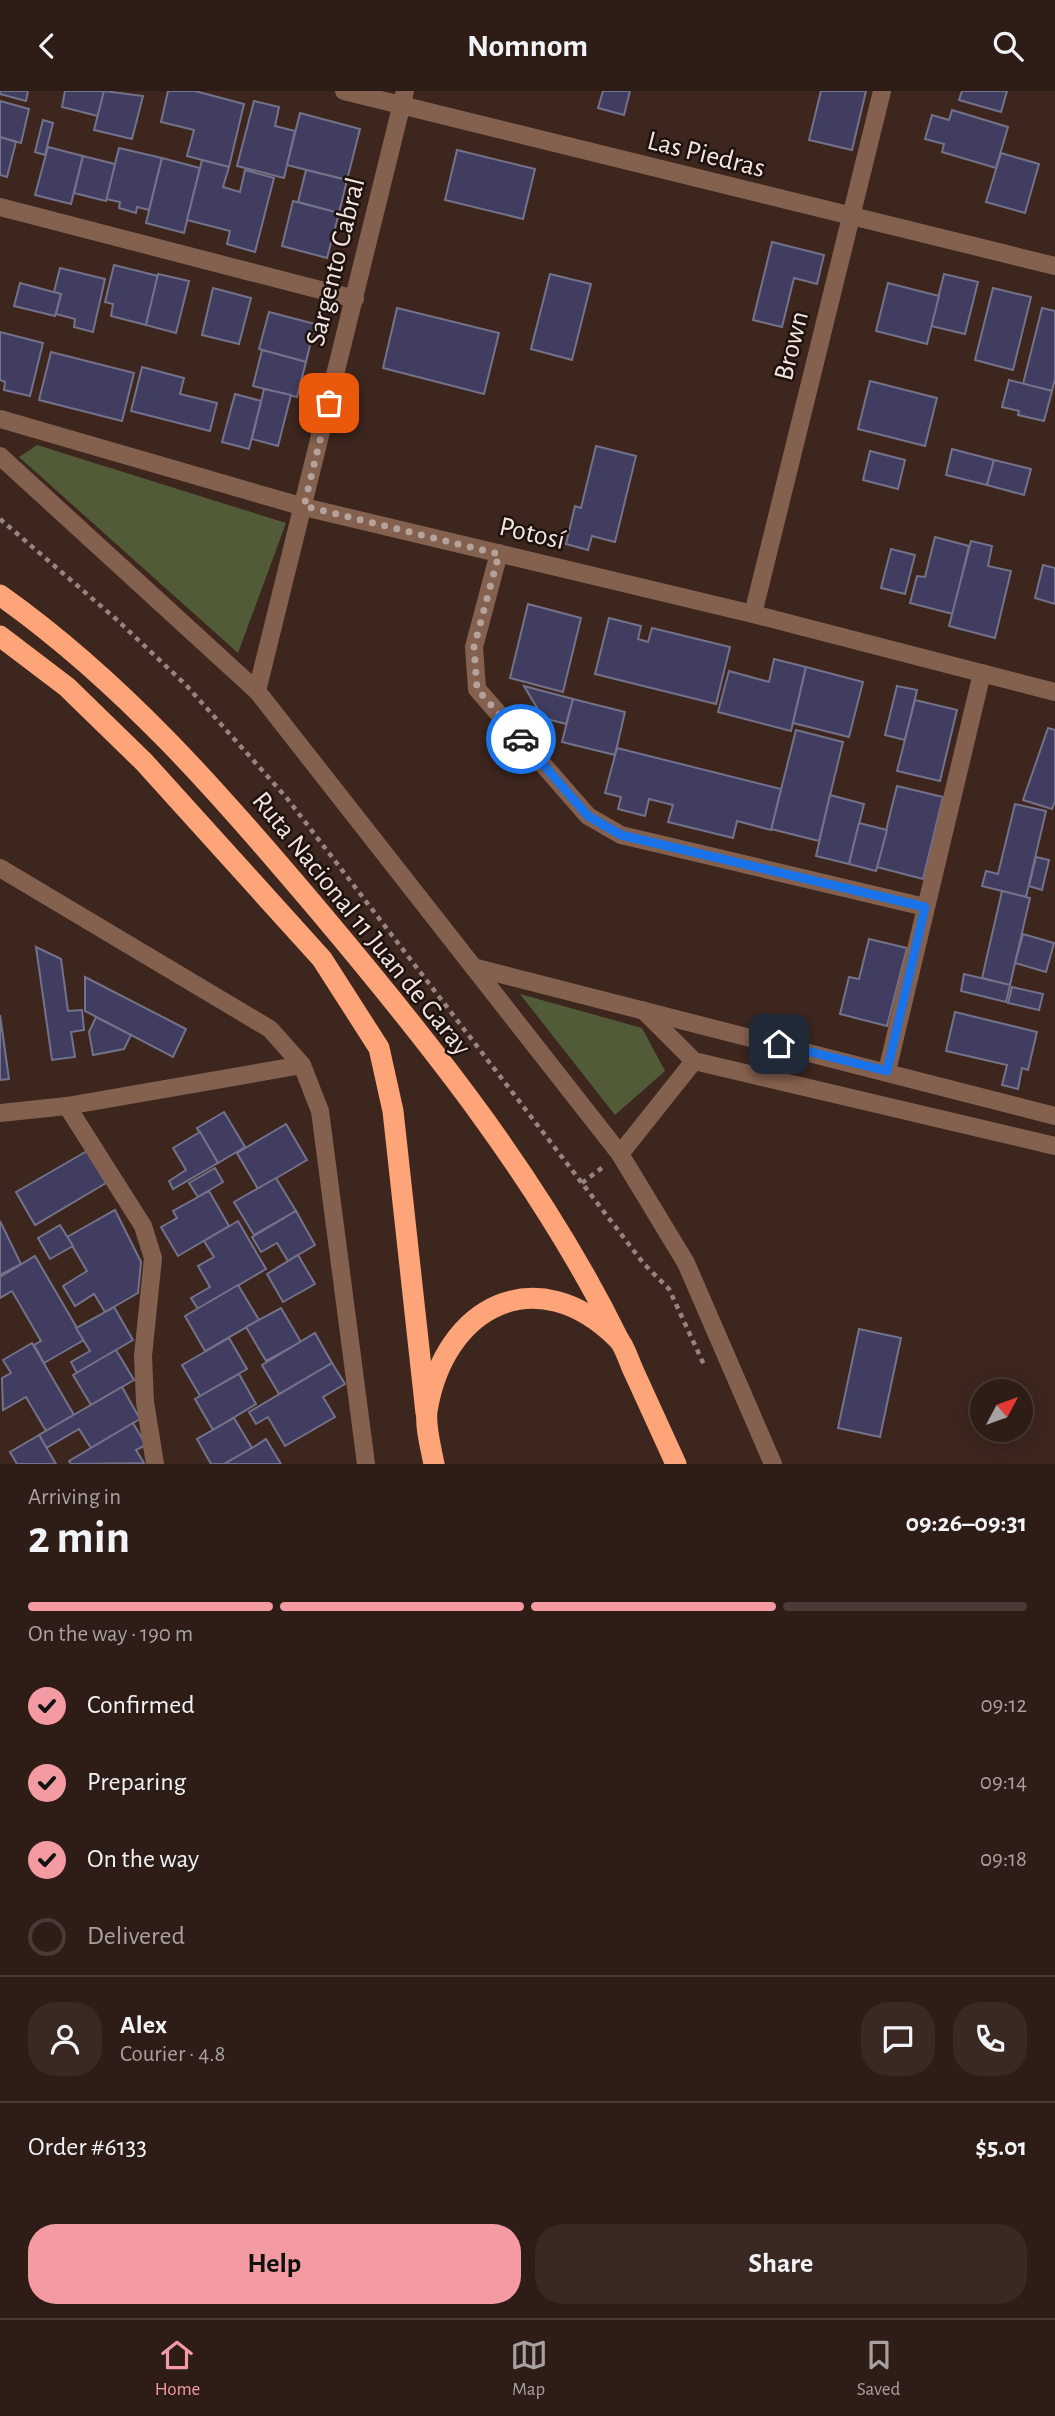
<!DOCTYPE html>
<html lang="en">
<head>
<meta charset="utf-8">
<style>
	body { margin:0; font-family:"Alegreya Sans",sans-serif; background:#3a2923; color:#f1f3f6; height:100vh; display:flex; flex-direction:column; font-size:26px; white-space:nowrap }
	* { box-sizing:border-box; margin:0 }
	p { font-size:23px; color:#a7a1a1 }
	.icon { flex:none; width:38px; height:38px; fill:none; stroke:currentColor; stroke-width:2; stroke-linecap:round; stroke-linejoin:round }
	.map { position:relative; height:1373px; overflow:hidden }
	.details { display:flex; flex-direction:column; background:#2e1c16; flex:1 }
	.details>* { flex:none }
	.needle { width:46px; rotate:49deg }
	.buttons { position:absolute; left:970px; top:1288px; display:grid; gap:14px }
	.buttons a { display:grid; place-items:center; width:63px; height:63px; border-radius:50%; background:#2e1c16; box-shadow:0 4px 18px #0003,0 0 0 2px #493a35; font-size:35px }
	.pin { position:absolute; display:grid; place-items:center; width:60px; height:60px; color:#fff; margin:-30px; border-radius:14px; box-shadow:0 4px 10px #0006 }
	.courier { position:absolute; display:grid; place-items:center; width:70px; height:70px; margin:-35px; border:5px solid #1a73e8; border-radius:50%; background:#fff; color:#222; box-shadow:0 2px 9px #0007 }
	.overview em { font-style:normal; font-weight:600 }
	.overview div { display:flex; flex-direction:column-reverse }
	.overview { display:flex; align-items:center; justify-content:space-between; height:119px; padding:0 28px }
	h1 { font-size:46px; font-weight:600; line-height:52px }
	.bar { display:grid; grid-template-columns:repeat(4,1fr); gap:10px 7px; align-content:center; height:84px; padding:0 28px }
	.bar i { height:9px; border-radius:5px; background:#493a35 }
	.bar .current { background:#f49aa3 }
	.bar p { grid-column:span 4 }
	.line { display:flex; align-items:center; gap:18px; padding:0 28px; border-top:2px solid #493a35 }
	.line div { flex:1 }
	.round { display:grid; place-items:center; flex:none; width:74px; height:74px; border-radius:28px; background:#3a2923 }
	ol { padding:0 28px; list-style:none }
	li { display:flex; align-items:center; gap:21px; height:77px }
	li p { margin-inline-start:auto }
	li .icon { padding:7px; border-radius:50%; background:#f49aa3; color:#111; stroke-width:4 }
	li:last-child { color:#a7a1a1 }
	li i { width:38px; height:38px; border:4px solid #493a35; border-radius:50% }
	.cta { display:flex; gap:14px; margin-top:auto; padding:14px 28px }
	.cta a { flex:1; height:80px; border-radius:28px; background:#f49aa3; color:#111; font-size:28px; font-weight:600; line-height:80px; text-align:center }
	.cta a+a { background:#3a2923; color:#f1f3f6 }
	header { display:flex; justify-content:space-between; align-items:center; height:91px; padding:0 28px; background:#2e1c16; font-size:32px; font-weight:600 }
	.tab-bar { display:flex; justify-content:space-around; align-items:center; height:98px; border-top:2px solid #493a35; background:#2e1c16; font-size:19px; color:#a7a1a1 }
	.tab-bar a { display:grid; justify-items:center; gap:4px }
	.tab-bar .current { color:#f49aa3 }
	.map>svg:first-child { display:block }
	.green { fill:#525b38 }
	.building { fill:#403d60; stroke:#73728a; stroke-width:2 }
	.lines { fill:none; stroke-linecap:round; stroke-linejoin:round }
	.path { stroke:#98847e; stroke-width:4.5; stroke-dasharray:5 5; stroke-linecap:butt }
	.street { stroke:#84604f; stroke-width:18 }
	.highway { stroke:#fda479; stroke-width:21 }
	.done { stroke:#b4a29b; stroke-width:7; stroke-dasharray:0 12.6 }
	.route { stroke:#1a73e8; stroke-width:9 }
	.labels { text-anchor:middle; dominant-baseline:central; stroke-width:5; stroke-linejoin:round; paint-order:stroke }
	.street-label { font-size:28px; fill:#f4e4df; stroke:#1d120e }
</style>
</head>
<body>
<header><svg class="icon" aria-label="back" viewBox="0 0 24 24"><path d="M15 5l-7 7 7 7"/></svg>Nomnom<svg class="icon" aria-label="search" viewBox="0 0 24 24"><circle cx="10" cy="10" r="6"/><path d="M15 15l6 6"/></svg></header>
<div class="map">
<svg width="1055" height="1373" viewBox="0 0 1055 1373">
	<rect width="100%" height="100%" fill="#3d261e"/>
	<!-- green -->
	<g class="green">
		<path d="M37 354 286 432 238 562 19 366Z"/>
		<path d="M520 903 642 937 665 980 615 1024Z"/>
	</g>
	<!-- building -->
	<g class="building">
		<path d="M0 0H28L26 10 0 3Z"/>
		<path d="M65 0H104L98 25 62 16Z"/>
		<path d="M104 0 143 5 132 48 94 39Z"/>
		<path d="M168 0H195L244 13 229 76 187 65 194 39 161 31Z"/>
		<path d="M603 0H630L624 24 598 17Z"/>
		<path d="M821 0H866L852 59 809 49Z"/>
		<path d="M962 0H1007L1001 21 959 9Z"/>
		<path d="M0 10 29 18 21 52 0 46Z"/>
		<path d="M254 10 279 16 275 35 295 40 284 87 237 75Z"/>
		<path d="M952 19 1008 36 996 77 942 61 944 53 925 48 932 24 949 29Z"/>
		<path d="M300 22 360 38 347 89 287 74Z"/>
		<path d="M43 29 53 32 45 64 35 61Z"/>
		<path d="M0 46 16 51 7 86 0 84Z"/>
		<path d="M48 56 83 65 71 113 35 104Z"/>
		<path d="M119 57 162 67 149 119 137 116 136 122 119 117 120 111 106 108Z"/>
		<path d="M457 59 535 78 523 128 445 109Z"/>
		<path d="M1001 62 1039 73 1025 122 986 111Z"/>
		<path d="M83 65 115 73 106 110 74 102Z"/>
		<path d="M162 67 200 77 184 142 146 132Z"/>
		<path d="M202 69 229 76 223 96 240 101 245 79 274 87 255 161 227 153 230 140 187 129Z"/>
		<path d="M306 79 347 89 339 122 298 111Z"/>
		<path d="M293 110 339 122 327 167 282 155Z"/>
		<path d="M772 151 824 164 817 193 794 187 782 236 753 229Z"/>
		<path d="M114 174 158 185 146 234 111 225 113 213 105 211Z"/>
		<path d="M60 177 105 188 93 241 74 236 75 228 56 223 61 203 54 201Z"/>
		<path d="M158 183 189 190 176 242 146 234Z"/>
		<path d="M550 183 591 193 572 269 531 258Z"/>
		<path d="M944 183 978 191 965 243 931 235Z"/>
		<path d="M20 192 61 203 55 225 14 215Z"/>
		<path d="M888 192 939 205 927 253 876 240Z"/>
		<path d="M213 197 251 207 239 253 202 244Z"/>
		<path d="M993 197 1031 206 1013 279 975 269Z"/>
		<path d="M397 217 499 242 484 303 383 277Z"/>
		<path d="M1042 217 1055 220V288L1052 300 1023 293Z"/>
		<path d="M269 221 315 233 306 271 259 258Z"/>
		<path d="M0 241 43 252 30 305 4 299 5 291 0 289Z"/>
		<path d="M262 259 306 271 297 306 253 295Z"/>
		<path d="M51 261 134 282 122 330 39 309Z"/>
		<path d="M142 276 184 287 180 303 217 312 210 340 131 320Z"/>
		<path d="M1009 289 1052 300 1044 330 1018 324 1019 320 1002 316Z"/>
		<path d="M870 290 937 307 925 355 858 338Z"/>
		<path d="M264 298 291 304 278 355 252 348Z"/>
		<path d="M235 303 261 310 249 358 222 351Z"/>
		<path d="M596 355 636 365 615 451 592 445 588 459 566 453 575 415 581 417Z"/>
		<path d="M952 358 994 369 987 394 946 384Z"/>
		<path d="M870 360 905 369 898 398 863 389Z"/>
		<path d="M994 369 1031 378 1024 404 987 394Z"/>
		<path d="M935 446 969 455 953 523 910 512 917 485 925 486Z"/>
		<path d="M971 450 992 455 988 475 1011 480 995 547 949 535Z"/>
		<path d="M891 458 915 464 905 503 881 497Z"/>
		<path d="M1043 474 1055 477V513L1035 507Z"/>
		<path d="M528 513 581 527 563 601 510 587Z"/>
		<path d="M609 527 641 535 638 548 648 551 652 537 730 556 716 613 595 583Z"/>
		<path d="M774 568 806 576 791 640 718 621 729 580 769 591Z"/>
		<path d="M806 576 863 591 849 646 793 632Z"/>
		<path d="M524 595 573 608 566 633 543 627Z"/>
		<path d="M897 595 917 599 905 649 885 644Z"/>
		<path d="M573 608 625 621 615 664 562 651Z"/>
		<path d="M915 609 957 619 940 690 897 680Z"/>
		<path d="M1048 637 1055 639V710L1052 718 1023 709Z"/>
		<path d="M796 639 843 651 819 750 771 738Z"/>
		<path d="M617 657 781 698 771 739 737 730 733 747 668 731 673 714 649 708 645 725 618 718 621 706 605 702Z"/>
		<path d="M897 695 943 706 923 788 877 776Z"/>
		<path d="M830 704 864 713 849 773 816 765Z"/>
		<path d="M1015 713 1046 720 1026 806 982 795 986 780 998 783Z"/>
		<path d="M859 732 887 739 876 780 849 773Z"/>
		<path d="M1036 766 1049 769 1042 799 1029 795Z"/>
		<path d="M1002 800 1030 807 1010 894 982 887Z"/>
		<path d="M1023 843 1054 852 1046 881 1015 872Z"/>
		<path d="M869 848 907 857 887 935 840 923 849 886 859 888Z"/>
		<path d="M36 856 61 868 68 920 82 919 84 939 71 941 75 966 52 969Z"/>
		<path d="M964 883 1010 894 1006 911 961 900Z"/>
		<path d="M85 886 186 938 173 966 85 920Z"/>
		<path d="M1012 896 1043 903 1039 919 1008 912Z"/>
		<path d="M955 921 1037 941 1028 979 1022 977 1018 998 1002 994 1007 974 946 960Z"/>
		<path d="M0 924 9 988 0 989Z"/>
		<path d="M96 926 131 944 124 958 93 964 89 941Z"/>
		<path d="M224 1021 245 1056 218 1072 197 1037Z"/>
		<path d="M286 1033 307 1069 258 1098 237 1062Z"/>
		<path d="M200 1041 218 1072 173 1098 169 1090 186 1079 173 1057Z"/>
		<path d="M87 1060 106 1092 35 1134 16 1101Z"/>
		<path d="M215 1077 223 1091 198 1106 189 1092Z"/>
		<path d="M276 1087 296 1120 254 1144 234 1111Z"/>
		<path d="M209 1100 229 1135 178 1165 161 1136 177 1127 173 1120Z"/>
		<path d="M115 1119 141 1171 138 1202 105 1221 94 1203 75 1215 63 1195 87 1180 67 1146Z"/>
		<path d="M296 1120 315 1154 288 1170 277 1152 261 1161 252 1146Z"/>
		<path d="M0 1130 21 1173 0 1184Z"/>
		<path d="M238 1130 266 1178 198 1218 191 1207 210 1196 198 1175 214 1166 204 1150Z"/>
		<path d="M60 1134 73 1155 50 1168 38 1147Z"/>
		<path d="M298 1164 315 1193 283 1211 267 1183Z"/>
		<path d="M35 1165 84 1249 44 1272 34 1254 41 1250 12 1200 0 1207V1186Z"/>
		<path d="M238 1194 259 1229 205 1260 185 1225Z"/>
		<path d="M114 1216 133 1249 77 1282 71 1271 90 1260 76 1237Z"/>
		<path d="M281 1217 301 1251 266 1270 246 1236Z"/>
		<path d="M859 1238 901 1247 880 1346 838 1337Z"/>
		<path d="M315 1242 332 1272 279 1303 262 1274Z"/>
		<path d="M229 1247 247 1278 200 1305 182 1274Z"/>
		<path d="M32 1252 74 1324 46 1340 26 1306 3 1319 2 1287 11 1282 3 1269Z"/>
		<path d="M116 1259 134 1289 91 1314 73 1284Z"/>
		<path d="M332 1272 345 1293 323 1306 335 1326 285 1355 268 1326 256 1333 249 1321Z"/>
		<path d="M239 1283 256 1313 213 1339 195 1308Z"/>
		<path d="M122 1296 140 1328 91 1357 79 1338 46 1357 39 1344Z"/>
		<path d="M234 1327 252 1357 224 1373H211L197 1348Z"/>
		<path d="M133 1332 146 1354 136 1359 144 1372 71 1373 69 1370Z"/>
		<path d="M39 1344 56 1373H17L10 1361Z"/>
		<path d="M266 1348 281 1373H224L252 1357Z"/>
	</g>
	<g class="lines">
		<!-- path -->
		<g class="path">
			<path d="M0 428 116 528 186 594 286 706 644 1173 669 1198 705 1276"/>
			<path d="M582 1092 603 1076"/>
		</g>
		<!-- street -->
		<g class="street">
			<path d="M344 0 1055 175"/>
			<path d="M0 116 355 208"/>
			<path d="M0 328 304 416 753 523 1055 601"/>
			<path d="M0 365 257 600 620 1063 686 1172 773 1373"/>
			<path d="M499 462 474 556 477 598 588 725 621 744 925 816"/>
			<path d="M753 523 882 0"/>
			<path d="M257 600 405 0"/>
			<path d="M0 777 270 938 302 974 320 1020 366 1373"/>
			<path d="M473 876 1055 1025"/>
			<path d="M643 919 694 970 1055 1055"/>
			<path d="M887 980 982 582"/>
			<path d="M67 1015 143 1135 153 1167 143 1265 145 1311 155 1373"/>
			<path d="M0 1022 67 1015 302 974"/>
			<path d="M620 1063 694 970"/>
		</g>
		<!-- highway -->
		<g class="highway">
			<path d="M0 504C123 591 222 705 319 820 431 953 542 1092 619 1249"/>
			<path d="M0 545 67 596 144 671 322 868 379 957 393 1020 426 1322"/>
			<path d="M434 1373C431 1357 425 1336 427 1320 444 1215 537 1167 618 1248 625 1255 629 1271 634 1281 648 1312 662 1342 676 1373"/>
		</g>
	</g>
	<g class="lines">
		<!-- done -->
		<path class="done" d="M329 312 304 415 499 463 474 556 477 598 521 648"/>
		<!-- route -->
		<path class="route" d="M521 648 588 725 621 744 925 816 887 980 779 953"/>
	</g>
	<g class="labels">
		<!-- street labels -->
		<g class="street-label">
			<text transform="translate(706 64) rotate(14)">Las Piedras</text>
			<text transform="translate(336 171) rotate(-76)">Sargento Cabral</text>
			<text transform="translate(792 255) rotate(-76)">Brown</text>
			<text transform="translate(532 443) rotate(13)">Potosí</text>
			<text transform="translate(361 833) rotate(51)">Ruta Nacional 11 Juan de Garay</text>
		</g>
	</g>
</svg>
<div class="buttons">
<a><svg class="needle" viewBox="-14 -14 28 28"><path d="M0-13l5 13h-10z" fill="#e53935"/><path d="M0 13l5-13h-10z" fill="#a7a1a1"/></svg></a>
</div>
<div class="pin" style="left:329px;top:312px;background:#ea580c"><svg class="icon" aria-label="bag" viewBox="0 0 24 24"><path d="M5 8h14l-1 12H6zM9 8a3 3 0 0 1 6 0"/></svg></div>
<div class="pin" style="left:779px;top:953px;background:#1f2937"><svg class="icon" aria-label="home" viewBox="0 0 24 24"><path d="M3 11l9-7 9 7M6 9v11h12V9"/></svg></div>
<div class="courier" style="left:521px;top:648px"><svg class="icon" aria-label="car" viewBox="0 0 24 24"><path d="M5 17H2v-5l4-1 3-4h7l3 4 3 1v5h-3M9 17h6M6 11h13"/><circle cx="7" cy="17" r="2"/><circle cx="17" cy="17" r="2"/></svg></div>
</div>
<section class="details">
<div class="overview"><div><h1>2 min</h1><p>Arriving in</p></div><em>09:26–09:31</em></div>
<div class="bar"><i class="current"></i><i class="current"></i><i class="current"></i><i></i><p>On the way · 190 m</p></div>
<ol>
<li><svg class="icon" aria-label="check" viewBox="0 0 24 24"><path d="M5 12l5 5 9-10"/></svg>Confirmed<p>09:12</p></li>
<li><svg class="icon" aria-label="check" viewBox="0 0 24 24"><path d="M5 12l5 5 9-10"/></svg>Preparing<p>09:14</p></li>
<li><svg class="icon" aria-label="check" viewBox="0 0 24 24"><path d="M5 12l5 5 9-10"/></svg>On the way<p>09:18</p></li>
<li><i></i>Delivered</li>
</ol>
<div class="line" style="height:126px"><a class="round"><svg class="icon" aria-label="person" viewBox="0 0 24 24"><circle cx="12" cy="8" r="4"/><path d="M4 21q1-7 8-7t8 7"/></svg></a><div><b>Alex</b><p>Courier · 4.8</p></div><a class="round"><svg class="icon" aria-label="chat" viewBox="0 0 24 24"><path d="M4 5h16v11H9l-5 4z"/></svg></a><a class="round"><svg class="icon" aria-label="phone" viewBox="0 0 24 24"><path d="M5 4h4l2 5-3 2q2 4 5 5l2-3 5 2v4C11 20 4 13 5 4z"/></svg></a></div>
<div class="line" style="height:91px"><div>Order #6133</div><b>$5.01</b></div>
<div class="cta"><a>Help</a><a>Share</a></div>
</section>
<nav class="tab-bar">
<a class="current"><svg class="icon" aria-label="home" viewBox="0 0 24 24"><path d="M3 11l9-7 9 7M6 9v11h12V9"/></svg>Home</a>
<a><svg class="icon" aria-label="map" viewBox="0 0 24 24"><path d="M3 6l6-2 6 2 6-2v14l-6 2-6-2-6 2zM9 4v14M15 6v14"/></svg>Map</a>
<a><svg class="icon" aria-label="saved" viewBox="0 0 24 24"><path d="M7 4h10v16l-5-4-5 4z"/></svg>Saved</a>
</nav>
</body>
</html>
